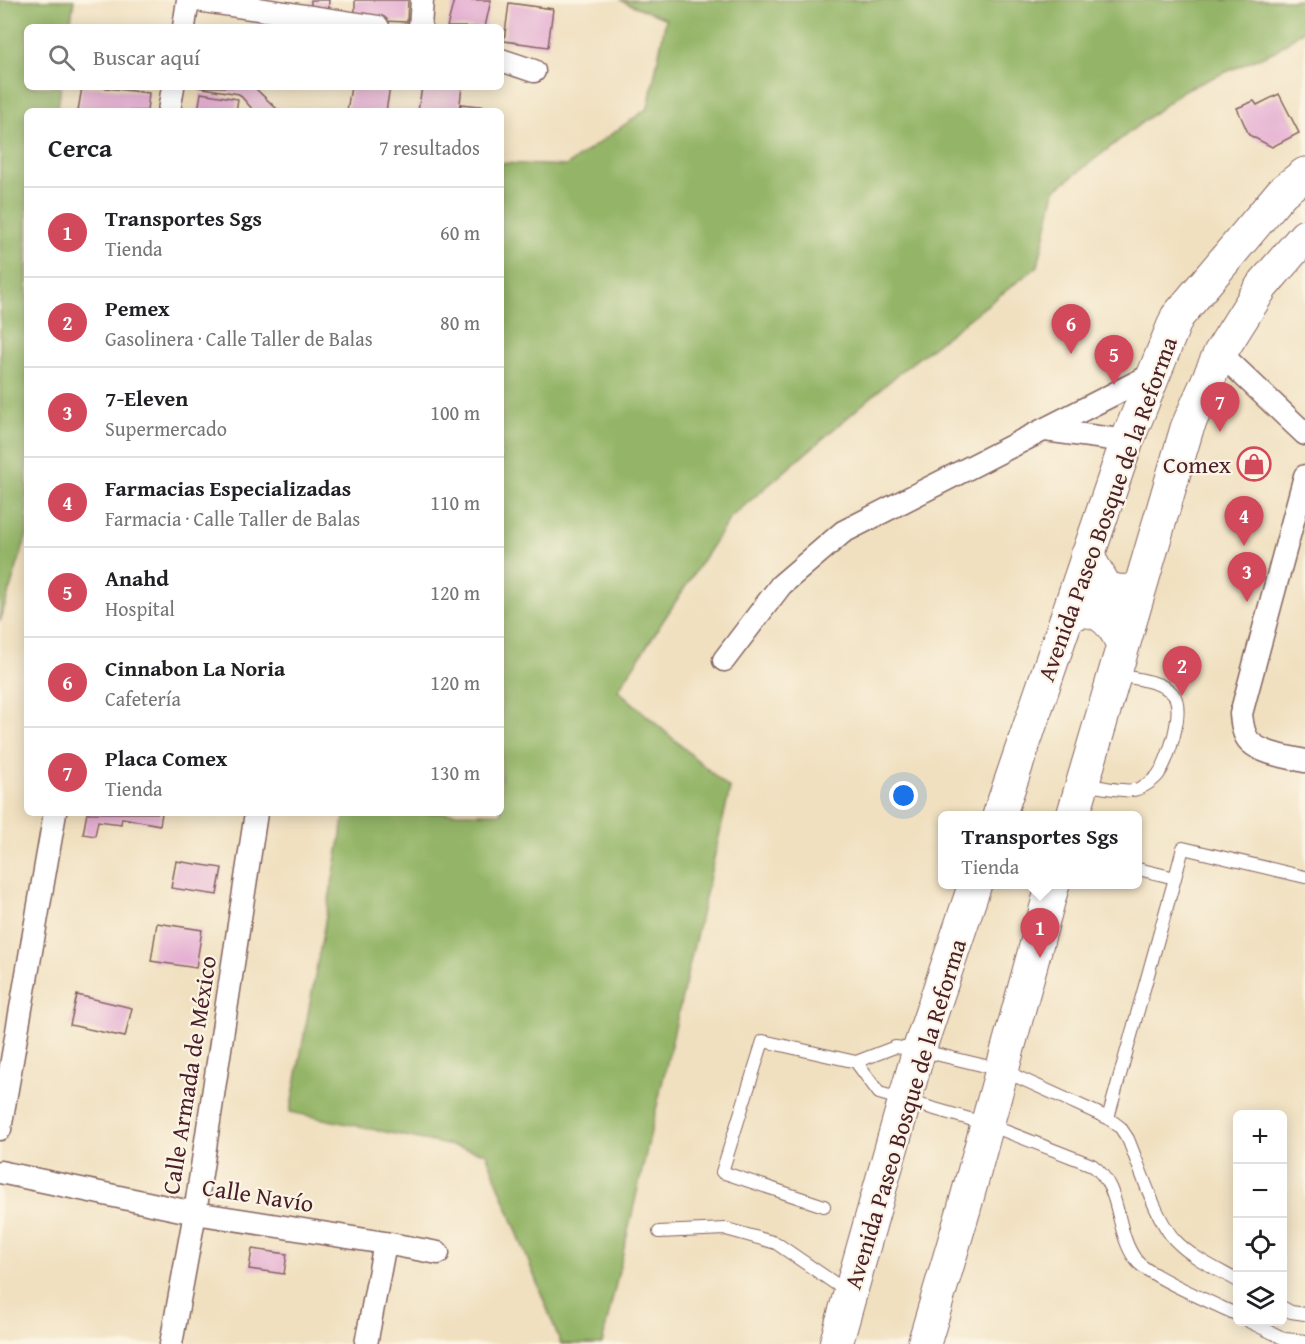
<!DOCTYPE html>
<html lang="es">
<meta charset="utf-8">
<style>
body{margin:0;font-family:"Gentium Book Plus",serif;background:#f6f6f6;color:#202124}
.controls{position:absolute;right:18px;bottom:18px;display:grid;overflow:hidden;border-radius:9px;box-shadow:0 3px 15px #0003}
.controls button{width:54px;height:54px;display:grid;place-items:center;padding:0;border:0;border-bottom:2px solid #e0e0e0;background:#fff;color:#202124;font:30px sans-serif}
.you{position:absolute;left:904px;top:796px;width:21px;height:21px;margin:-15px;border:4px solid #fff;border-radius:50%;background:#1a73e8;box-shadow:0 0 0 9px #1a73e833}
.badge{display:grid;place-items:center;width:39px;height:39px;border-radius:50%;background:#d1495b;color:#fff;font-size:20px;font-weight:700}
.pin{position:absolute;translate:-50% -50px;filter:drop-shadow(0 2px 3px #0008)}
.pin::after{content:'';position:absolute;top:32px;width:21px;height:18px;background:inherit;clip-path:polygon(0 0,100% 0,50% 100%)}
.popup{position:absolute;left:938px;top:811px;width:204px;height:78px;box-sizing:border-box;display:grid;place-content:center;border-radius:9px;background:#fff;filter:drop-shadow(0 2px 4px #0005);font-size:20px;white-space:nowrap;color:#757577}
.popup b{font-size:22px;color:#202124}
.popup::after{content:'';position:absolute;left:50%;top:100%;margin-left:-12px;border:12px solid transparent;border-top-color:#fff}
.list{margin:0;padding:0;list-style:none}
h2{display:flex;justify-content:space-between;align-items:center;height:78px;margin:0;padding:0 24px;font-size:26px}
h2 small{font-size:20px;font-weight:400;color:#757577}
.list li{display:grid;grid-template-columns:39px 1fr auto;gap:18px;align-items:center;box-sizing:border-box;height:90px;padding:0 24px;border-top:2px solid #e0e0e0}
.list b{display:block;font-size:22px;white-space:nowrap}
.list p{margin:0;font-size:20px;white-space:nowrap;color:#757577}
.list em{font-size:20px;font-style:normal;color:#757577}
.icon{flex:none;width:33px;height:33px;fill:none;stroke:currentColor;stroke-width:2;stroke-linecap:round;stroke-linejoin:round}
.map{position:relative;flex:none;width:1305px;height:1344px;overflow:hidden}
.search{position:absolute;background:#fff;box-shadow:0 3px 15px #0003;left:24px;top:24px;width:480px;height:66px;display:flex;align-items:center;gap:15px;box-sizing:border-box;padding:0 21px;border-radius:9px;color:#757577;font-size:22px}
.panel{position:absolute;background:#fff;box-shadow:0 3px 15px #0003;left:24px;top:108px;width:480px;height:708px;border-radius:9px}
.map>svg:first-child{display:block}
.forest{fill:#94b568;stroke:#6f6a4a;stroke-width:1.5}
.building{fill:#e5b0d3}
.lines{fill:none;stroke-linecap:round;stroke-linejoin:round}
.service-casing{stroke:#84635f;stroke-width:14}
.minor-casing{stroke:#84635f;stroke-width:25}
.secondary-casing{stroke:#84635f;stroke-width:35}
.service{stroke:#fff;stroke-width:12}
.minor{stroke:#fff;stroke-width:22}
.secondary{stroke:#fff;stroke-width:33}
.labels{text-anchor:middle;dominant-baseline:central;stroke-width:4.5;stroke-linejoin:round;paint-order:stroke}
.poi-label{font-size:24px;fill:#4a1f2b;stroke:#fcf5e5;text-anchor:end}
.street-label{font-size:24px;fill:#4a1f2b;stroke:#fcf5e5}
</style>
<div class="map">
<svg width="1305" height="1344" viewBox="0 0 1305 1344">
<rect width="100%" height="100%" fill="#fcf5e5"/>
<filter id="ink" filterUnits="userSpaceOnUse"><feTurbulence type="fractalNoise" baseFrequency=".0167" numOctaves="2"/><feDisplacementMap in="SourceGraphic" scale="12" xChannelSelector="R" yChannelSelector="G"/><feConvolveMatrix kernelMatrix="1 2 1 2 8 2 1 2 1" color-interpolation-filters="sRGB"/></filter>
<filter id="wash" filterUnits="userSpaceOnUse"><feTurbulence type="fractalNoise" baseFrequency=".008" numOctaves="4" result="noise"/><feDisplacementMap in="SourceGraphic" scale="24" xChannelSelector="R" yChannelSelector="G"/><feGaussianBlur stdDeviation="1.35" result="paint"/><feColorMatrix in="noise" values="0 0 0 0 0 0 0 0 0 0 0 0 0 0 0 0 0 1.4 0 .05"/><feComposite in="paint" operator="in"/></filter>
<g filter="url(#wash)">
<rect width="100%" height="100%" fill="#f0e0c0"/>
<path class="forest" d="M0,0H74L70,27H27V87H61L57,111H27V535L0,621Z
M620,0H1305V29L1275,51L1184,90L1055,190L1038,266L904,369L730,518L618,690L730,789L602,1344H561L486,1153L290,1112L345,813H501V163L566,166L648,108L666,19Z"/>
<g id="blocks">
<path class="building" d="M311,0H329L328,27H310Z
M355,0H408L407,22L355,20Z
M454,0H491L485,27H447Z
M509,3L553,9L548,47L504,41Z
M82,87H98L149,93L147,111H78Z
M197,87H260L257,90L279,111H254L239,94Z
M351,87H390L386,111H347Z
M422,87H462L459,111H418Z
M201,93L238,99L236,111H198Z
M1279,94L1299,133L1272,147L1249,135L1237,108L1254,101L1257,105Z
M461,104L498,108V111H460Z
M87,813H162L160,825L122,818L121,824L98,821L95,836L83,834Z
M176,861L222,868L217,895L171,888Z
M157,923L202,930L196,968L151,961Z
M77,995L132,1008L125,1037L70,1025Z
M252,1249L287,1254L284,1274L249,1269Z"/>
</g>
</g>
<g filter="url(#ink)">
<use href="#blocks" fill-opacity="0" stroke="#84635f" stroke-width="1.5"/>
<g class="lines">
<g class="service-casing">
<path id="service" d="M1083,784C1095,786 1123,792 1133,790C1139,790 1153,781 1157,776C1168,763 1186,708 1173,694C1162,681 1133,678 1117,675
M1175,878L1183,848L1305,877
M856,1062L879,1093L987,1124L1092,1165C1123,1187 1114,1231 1136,1260C1146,1275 1217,1305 1238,1315
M1108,1118L1175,878L1138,869
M824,1206L722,1172L763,1041L856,1062L895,1047L919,1050L1002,1070L1108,1118L1120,1127L1128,1139C1139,1165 1157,1222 1175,1240C1192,1258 1217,1269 1238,1281
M659,1232L726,1229L776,1243L849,1293
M1282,1307L1291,1312L1305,1314
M1250,1322L1285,1339L1305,1341"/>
</g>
<g class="minor-casing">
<path id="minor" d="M197,0L378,27
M184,27L188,0
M420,27L422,0
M501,60L534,71
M169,111L173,87
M1220,353L1305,434
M1045,430L1127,441
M1305,476L1241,714C1242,724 1243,735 1250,742C1262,754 1289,757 1305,761
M724,660L781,585L843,532L1155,373
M0,1129L55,813
M0,1172L195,1213L385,1243L438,1253
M171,1344L195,1213L256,813
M366,1344L385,1243"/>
</g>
<g class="secondary-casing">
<path id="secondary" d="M1087,556L1106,588L1117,591L1138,592
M1067,617C1093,601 1112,619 1122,643
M999,816L1127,441L1177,317L1282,192L1305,174
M1073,816L1187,428L1220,353L1262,286L1305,236
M836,1344L919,1050L975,884
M924,1344L964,1209L1053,884"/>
</g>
<use href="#service" class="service"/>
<use href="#minor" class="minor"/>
<use href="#secondary" class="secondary"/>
</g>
</g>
<defs>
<g id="shop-ring" transform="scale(1.725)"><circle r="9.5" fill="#fcf5e5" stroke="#d1495b" stroke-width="1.5"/><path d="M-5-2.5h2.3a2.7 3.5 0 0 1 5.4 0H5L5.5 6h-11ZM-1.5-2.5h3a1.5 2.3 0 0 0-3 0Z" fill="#d1495b"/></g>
</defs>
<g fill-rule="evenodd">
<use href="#shop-ring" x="1254" y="464"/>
</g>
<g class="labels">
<g class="poi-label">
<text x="1231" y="464">Comex</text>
</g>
<g class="street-label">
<text transform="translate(1107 509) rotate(-70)">Avenida Paseo Bosque de la Reforma</text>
<text transform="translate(189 1075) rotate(-81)">Calle Armada de México</text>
<text transform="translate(905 1114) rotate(-73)">Avenida Paseo Bosque de la Reforma</text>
<text transform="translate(258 1195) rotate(9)">Calle Navío</text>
</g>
</g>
</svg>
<div class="controls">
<button>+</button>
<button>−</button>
<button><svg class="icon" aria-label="locate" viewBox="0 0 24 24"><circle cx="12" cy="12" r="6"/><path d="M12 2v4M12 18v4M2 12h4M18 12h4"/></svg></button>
<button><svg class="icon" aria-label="layers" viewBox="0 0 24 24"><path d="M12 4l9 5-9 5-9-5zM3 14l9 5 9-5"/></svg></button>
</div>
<div class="you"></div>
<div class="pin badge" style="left:1040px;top:958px">1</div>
<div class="popup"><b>Transportes Sgs</b>Tienda</div>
<div class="pin badge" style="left:1182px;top:696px">2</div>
<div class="pin badge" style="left:1247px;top:602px">3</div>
<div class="pin badge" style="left:1244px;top:546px">4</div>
<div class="pin badge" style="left:1114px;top:385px">5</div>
<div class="pin badge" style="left:1071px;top:354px">6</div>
<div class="pin badge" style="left:1220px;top:432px">7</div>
<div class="search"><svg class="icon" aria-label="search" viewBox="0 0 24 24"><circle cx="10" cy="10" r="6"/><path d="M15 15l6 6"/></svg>Buscar aquí</div>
<section class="panel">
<h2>Cerca<small>7 resultados</small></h2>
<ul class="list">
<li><span class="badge">1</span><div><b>Transportes Sgs</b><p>Tienda</p></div><em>60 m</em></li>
<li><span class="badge">2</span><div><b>Pemex</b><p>Gasolinera · Calle Taller de Balas</p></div><em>80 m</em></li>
<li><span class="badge">3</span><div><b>7-Eleven</b><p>Supermercado</p></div><em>100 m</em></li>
<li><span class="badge">4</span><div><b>Farmacias Especializadas</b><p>Farmacia · Calle Taller de Balas</p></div><em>110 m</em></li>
<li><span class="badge">5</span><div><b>Anahd</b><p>Hospital</p></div><em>120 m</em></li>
<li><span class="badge">6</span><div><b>Cinnabon La Noria</b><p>Cafetería</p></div><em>120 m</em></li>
<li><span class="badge">7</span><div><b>Placa Comex</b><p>Tienda</p></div><em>130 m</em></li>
</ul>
</section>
</div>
